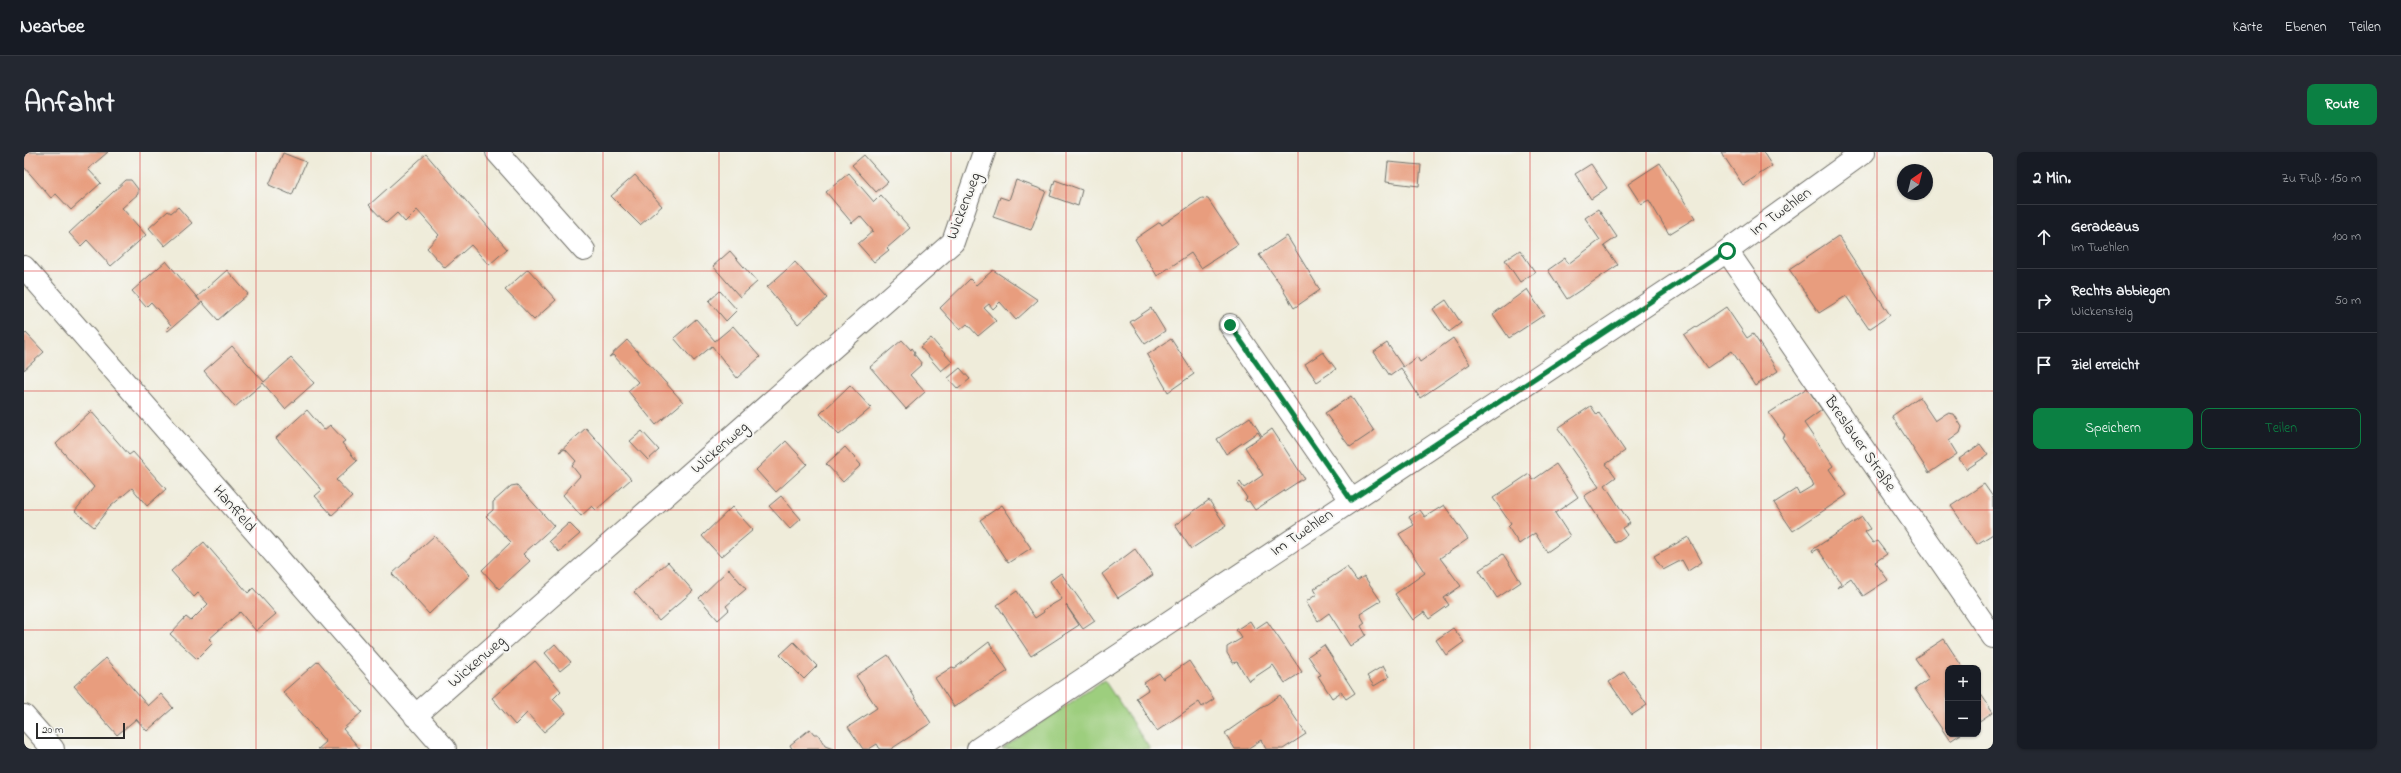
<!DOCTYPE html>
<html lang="de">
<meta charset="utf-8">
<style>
body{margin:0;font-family:"Indie Flower",sans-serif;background:#242831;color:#f1f3f6}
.controls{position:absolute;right:12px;bottom:12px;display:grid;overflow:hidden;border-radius:8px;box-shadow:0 1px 3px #0004}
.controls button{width:36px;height:36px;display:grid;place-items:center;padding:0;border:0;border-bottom:1px solid #363941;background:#171b24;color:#f1f3f6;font:20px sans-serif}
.compass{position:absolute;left:1873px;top:12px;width:36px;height:36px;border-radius:50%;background:#171b24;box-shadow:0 1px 3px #0004;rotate:35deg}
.scale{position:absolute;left:12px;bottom:10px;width:89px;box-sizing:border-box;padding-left:4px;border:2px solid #2b2b2b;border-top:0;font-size:11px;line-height:14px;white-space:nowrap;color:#2b2b2b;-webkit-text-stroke:3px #f6f6f2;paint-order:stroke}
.stop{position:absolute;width:12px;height:12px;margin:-9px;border:3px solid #0b8043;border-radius:50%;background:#fff}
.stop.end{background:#0b8043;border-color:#fff;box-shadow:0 1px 4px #0008}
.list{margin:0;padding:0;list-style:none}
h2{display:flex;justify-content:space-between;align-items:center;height:52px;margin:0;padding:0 16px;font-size:17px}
h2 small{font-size:13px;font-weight:400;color:#9ea1a6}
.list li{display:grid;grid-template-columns:26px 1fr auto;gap:12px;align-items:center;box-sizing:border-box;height:64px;padding:0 16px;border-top:1px solid #363941}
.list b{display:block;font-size:15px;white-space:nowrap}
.list p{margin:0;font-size:13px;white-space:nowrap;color:#9ea1a6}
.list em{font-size:13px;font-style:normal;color:#9ea1a6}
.actions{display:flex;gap:8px;padding:12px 16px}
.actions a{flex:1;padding:9px 0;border:1px solid #0b8043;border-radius:8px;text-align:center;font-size:14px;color:#0b8043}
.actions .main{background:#0b8043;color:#fff}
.icon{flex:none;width:22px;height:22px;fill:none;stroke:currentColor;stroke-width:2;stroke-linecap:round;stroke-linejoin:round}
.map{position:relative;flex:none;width:1969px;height:597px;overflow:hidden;border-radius:8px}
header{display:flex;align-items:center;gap:24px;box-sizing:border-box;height:56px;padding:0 20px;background:#171b24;border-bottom:1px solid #363941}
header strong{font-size:19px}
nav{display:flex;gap:22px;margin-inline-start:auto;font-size:14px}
.intro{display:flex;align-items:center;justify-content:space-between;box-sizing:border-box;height:96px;padding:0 24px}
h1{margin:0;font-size:28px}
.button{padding:10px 18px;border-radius:8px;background:#0b8043;color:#fff;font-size:14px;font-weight:700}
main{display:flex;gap:24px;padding:0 24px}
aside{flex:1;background:#171b24;border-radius:8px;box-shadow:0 1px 3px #0004}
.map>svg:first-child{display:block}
.grass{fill:#9dce7e;stroke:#647c54}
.building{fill:#e89d7e}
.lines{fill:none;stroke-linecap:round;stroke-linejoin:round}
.street-casing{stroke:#706f68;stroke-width:24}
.street{stroke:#fff;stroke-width:22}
.route{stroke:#0b8043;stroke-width:5}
.grid{fill:none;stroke:#d62828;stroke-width:1;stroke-opacity:0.55}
.labels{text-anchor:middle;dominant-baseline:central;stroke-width:4;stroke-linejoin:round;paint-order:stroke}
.street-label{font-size:16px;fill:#2b2b2b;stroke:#f6f6f2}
</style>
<header>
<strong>Nearbee</strong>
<nav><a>Karte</a><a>Ebenen</a><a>Teilen</a></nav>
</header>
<div class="intro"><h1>Anfahrt</h1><a class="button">Route</a></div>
<main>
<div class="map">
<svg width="1969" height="597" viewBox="0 0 1969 597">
<rect width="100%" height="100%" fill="#f6f6f2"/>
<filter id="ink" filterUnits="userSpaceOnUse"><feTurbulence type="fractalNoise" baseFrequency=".025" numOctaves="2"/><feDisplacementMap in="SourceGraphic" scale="8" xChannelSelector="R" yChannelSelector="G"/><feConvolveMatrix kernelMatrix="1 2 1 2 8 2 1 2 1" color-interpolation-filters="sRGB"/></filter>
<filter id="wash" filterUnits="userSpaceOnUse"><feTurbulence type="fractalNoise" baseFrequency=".012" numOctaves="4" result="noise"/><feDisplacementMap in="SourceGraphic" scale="16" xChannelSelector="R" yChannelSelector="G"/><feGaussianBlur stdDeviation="0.9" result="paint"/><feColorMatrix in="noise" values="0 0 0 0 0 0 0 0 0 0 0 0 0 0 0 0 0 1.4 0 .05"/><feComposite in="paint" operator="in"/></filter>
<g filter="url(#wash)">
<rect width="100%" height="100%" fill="#efecda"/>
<path class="grass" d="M1080,528L1126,597H978Z"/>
<g id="blocks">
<path class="building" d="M0,0H84L64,17L77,31L47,58L32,42L27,46L0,15Z
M1697,0H1739L1748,14L1719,33Z
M259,1L282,10L268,43L245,33Z
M402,2L483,97L465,113L447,93L421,116L403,96L415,83L393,58L381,70L373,61L362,71L345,53Z
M840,3L864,30L852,40L828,13Z
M1364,10L1397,13L1395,34L1362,30Z
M1636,11L1671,66L1645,82L1625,48L1617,52L1604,32Z
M1567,12L1583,36L1567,47L1551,22Z
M825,21L850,50L857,43L886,76L863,96L865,98L850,110L834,92L849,79L836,64L828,71L802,40Z
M611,23L638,54L616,73L587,44Z
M102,28H107L114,37V42L98,56L122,83L87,114L63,88L57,94L45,81Z
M992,28L1022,39L1007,78L969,65L976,45L985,48Z
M1031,28L1058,38L1054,54L1026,44Z
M1178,46L1184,47L1214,92L1177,116L1167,101L1133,124L1111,87L1136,70L1138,73Z
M154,55L168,71L141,94L125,76L144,59L147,61Z
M1574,57L1593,85L1580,94L1594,113L1543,147L1524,118L1541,106L1544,112L1576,88L1561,66Z
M1263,84L1296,138L1270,156L1259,138L1260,137L1235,103Z
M1814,84L1866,163L1845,177L1822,144L1795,161L1765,117Z
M1496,98L1511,120L1496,130L1481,108Z
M706,99L733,130L716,145L689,114Z
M142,109L176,149L173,145L203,118L224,142L194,168L178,150L144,179L142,178L147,173L127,150L122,155L108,139Z
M771,110L803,146L774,172L743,135Z
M504,117L532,148L510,168L481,138Z
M969,118L1014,148L992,168L976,150L969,157L965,152L960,156L972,169L954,184L943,172L936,178L916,156L946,127L952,133Z
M1503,137L1520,163L1485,186L1469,162Z
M696,139L713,158L702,169L685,149Z
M1422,148L1437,171L1425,180L1409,157Z
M1702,155L1723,186L1729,182L1754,219L1731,234L1708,199L1683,216L1660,183Z
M1127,156L1141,179L1121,192L1106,170Z
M672,167L691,189L709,174L736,205L713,226L688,194L670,209L650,186Z
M2,181L20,200L0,218V183Z
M907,186L928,210L917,219L896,195Z
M1429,186L1446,212L1396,246L1377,216L1366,224L1350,200L1363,191L1379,215L1393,205L1396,210Z
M1147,187L1170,222L1144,240L1123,203Z
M603,188L659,250L632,273L604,239L614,230L589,203L585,205Z
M878,188L887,198L888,196L891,200L890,202L898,212L886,223L901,240L882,257L846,215Z
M208,194L240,230L267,206L290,231L261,257L239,231L211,255L180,219Z
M1299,200L1312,217L1293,230L1281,212Z
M936,216L946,227L934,237L924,226Z
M826,233L847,256L815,283L796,262Z
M1783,236L1798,258L1780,271L1809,314L1805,317L1823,343L1769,379L1750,351L1772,337L1775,342L1790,333L1758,285L1761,283L1745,261Z
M1327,244L1350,279L1326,295L1301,261Z
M1895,245L1911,269L1923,261L1930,262L1938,275L1936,281L1925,289L1933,302L1905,321L1868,264Z
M1567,254L1573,263L1575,261L1601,299L1582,312L1592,325L1581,333L1606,371L1598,376L1603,383L1591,391L1560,344L1575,335L1534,276Z
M283,258L300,278L306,273L321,289L318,291L333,309L312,328L328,345L308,363L291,344L298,338L252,286Z
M67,259L105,303L109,300L142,337L123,354L108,336L86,355L70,375L51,359L70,335L32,292Z
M1226,265L1238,284L1248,277L1280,326L1231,358L1225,349L1223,350L1221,348L1223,346L1214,332L1216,330L1220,336L1239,323L1221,295L1237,285L1234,280L1202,302L1193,287Z
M562,276L607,327L572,358L568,354L557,364L539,343L556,324L548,314L552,309L541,297L535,300Z
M618,279L635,298L624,308L606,289Z
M762,289L783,312L752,340L732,318Z
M1956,292L1964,303L1943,317L1935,307Z
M821,295L837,313L819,330L802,312Z
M1532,312L1554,345L1531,361L1546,384L1523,400L1511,381L1495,392L1484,375L1487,372L1469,346L1505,322L1509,328Z
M1960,332L1969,345V382L1953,392L1927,354Z
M493,333L530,374L499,402L506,409L475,437L458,418L487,390L462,364L469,358V350L487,334Z
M757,344L777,367L766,377L745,354Z
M1185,348L1202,374L1167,397L1151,373Z
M978,353L1007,396L984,411L956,368Z
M1420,353L1444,387L1416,406L1437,434L1420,446L1425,453L1405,467L1400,460L1389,468L1371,442L1401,421L1375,382L1390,373L1385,365L1396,358L1401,365Z
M708,355L729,378L697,405L678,384Z
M1838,365L1846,377L1841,380L1849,391L1853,389L1863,402L1851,410L1864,428L1839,444L1827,426L1813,436L1817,431L1794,397L1789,400L1788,398Z
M545,371L556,382L535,400L525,389Z
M410,384L446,423L405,462L368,422Z
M1664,385L1678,410L1664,419L1658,408L1639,418L1630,404Z
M180,390L224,441L229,436L252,462L232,479L216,460L185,487L189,491L173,507L146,482L162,465L167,469L184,452L174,441L170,445L147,419Z
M1111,397L1129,423L1094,446L1078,422Z
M1479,402L1497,430L1473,446L1455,418Z
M644,410L669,439L635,469L610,440Z
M1323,415L1333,429L1340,424L1357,449L1336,462L1341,471L1337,474L1342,483L1326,494L1305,461L1294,469L1282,450L1293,442L1290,437Z
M705,417L722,437L702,454L705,458L694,468L675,446Z
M1037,421L1071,469L1059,477L1042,453L1055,473L1007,504L973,453L993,439L1011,466L1020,460L1019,458L1038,447L1026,429Z
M1226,469L1231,477L1243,469L1278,520L1261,531L1249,513L1225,529L1213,510L1209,511L1203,501V495L1218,486L1212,478Z
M1429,476L1440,490L1422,503L1412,488Z
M1920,487L1939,516H1924V582H1937L1926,589L1891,537L1905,527L1891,506Z
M770,490L793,514L780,527L756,503Z
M965,490L984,519L930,555L911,526L928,515L931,516Z
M531,492L547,510L536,519L521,501Z
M1300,493L1331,541L1322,547L1317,540L1308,546L1294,524L1297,523L1284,504Z
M864,503L907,571L867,597H856L853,592L845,597H839L824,575L853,556L832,524Z
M82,506L124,554L137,542L149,556L123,579L112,567L93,583L50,534Z
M294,509L338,560L319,577L336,597H294L302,590L259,540Z
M511,509L537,539L529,547L542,561L520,580L503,561L491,573L468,546Z
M1165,509L1190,547L1178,555L1175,550L1133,579L1112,546L1124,538L1120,531L1135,521L1139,527Z
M1359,514L1365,525L1350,534L1343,524Z
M1600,520L1623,553L1608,563L1585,530Z
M1954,538L1969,560L1954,570Z
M1256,543L1282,582L1259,597H1242L1237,588L1223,597H1211L1201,581Z
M786,577L790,582H794L801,594L809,597H768L766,593Z"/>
</g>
</g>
<g filter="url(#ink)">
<use href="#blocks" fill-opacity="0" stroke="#706f68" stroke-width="1"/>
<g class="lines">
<g class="street-casing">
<path id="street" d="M473,0L560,98
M1703,99L1969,485
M0,115L421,597
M1206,173L1327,348
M0,564L29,597
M391,564L929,90L960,0
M954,597L1703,99L1840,0"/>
</g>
<use href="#street" class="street"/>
</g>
</g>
<g class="lines" filter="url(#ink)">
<path class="route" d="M1206,173L1327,348L1703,99"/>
</g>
<path class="grid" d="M116,0V597M232,0V597M347,0V597M463,0V597M579,0V597M695,0V597M811,0V597M927,0V597M1042,0V597M1158,0V597M1274,0V597M1390,0V597M1506,0V597M1622,0V597M1737,0V597M1853,0V597M0,119H1969M0,239H1969M0,358H1969M0,478H1969"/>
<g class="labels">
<g class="street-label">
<text transform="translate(940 54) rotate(-69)">Wickenweg</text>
<text transform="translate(1757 60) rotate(-36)">Im Twehlen</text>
<text transform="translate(1836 292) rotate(55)">Breslauer Straße</text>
<text transform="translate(696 296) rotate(-41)">Wickenweg</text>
<text transform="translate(210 357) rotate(49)">Hanffeld</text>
<text transform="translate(1278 381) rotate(-34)">Im Twehlen</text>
<text transform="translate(453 510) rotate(-41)">Wickenweg</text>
</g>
</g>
</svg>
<div class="controls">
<button>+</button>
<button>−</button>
</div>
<svg class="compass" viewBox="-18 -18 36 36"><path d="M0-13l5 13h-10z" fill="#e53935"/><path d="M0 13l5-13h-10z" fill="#9ea1a6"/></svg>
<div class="scale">20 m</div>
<div class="stop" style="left:1703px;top:99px"></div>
<div class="stop end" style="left:1206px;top:173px"></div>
</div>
<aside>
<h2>2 Min.<small>Zu Fuß · 150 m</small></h2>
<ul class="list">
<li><svg class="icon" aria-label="ahead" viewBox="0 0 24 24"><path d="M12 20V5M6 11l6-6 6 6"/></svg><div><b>Geradeaus</b><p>Im Twehlen</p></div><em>100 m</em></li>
<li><svg class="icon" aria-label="right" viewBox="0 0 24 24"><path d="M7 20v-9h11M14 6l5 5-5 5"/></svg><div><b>Rechts abbiegen</b><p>Wickensteig</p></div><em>50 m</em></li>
<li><svg class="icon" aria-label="arrive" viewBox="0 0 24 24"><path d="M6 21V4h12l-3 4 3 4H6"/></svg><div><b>Ziel erreicht</b></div></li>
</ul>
<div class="actions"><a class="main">Speichern</a><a>Teilen</a></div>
</aside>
</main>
